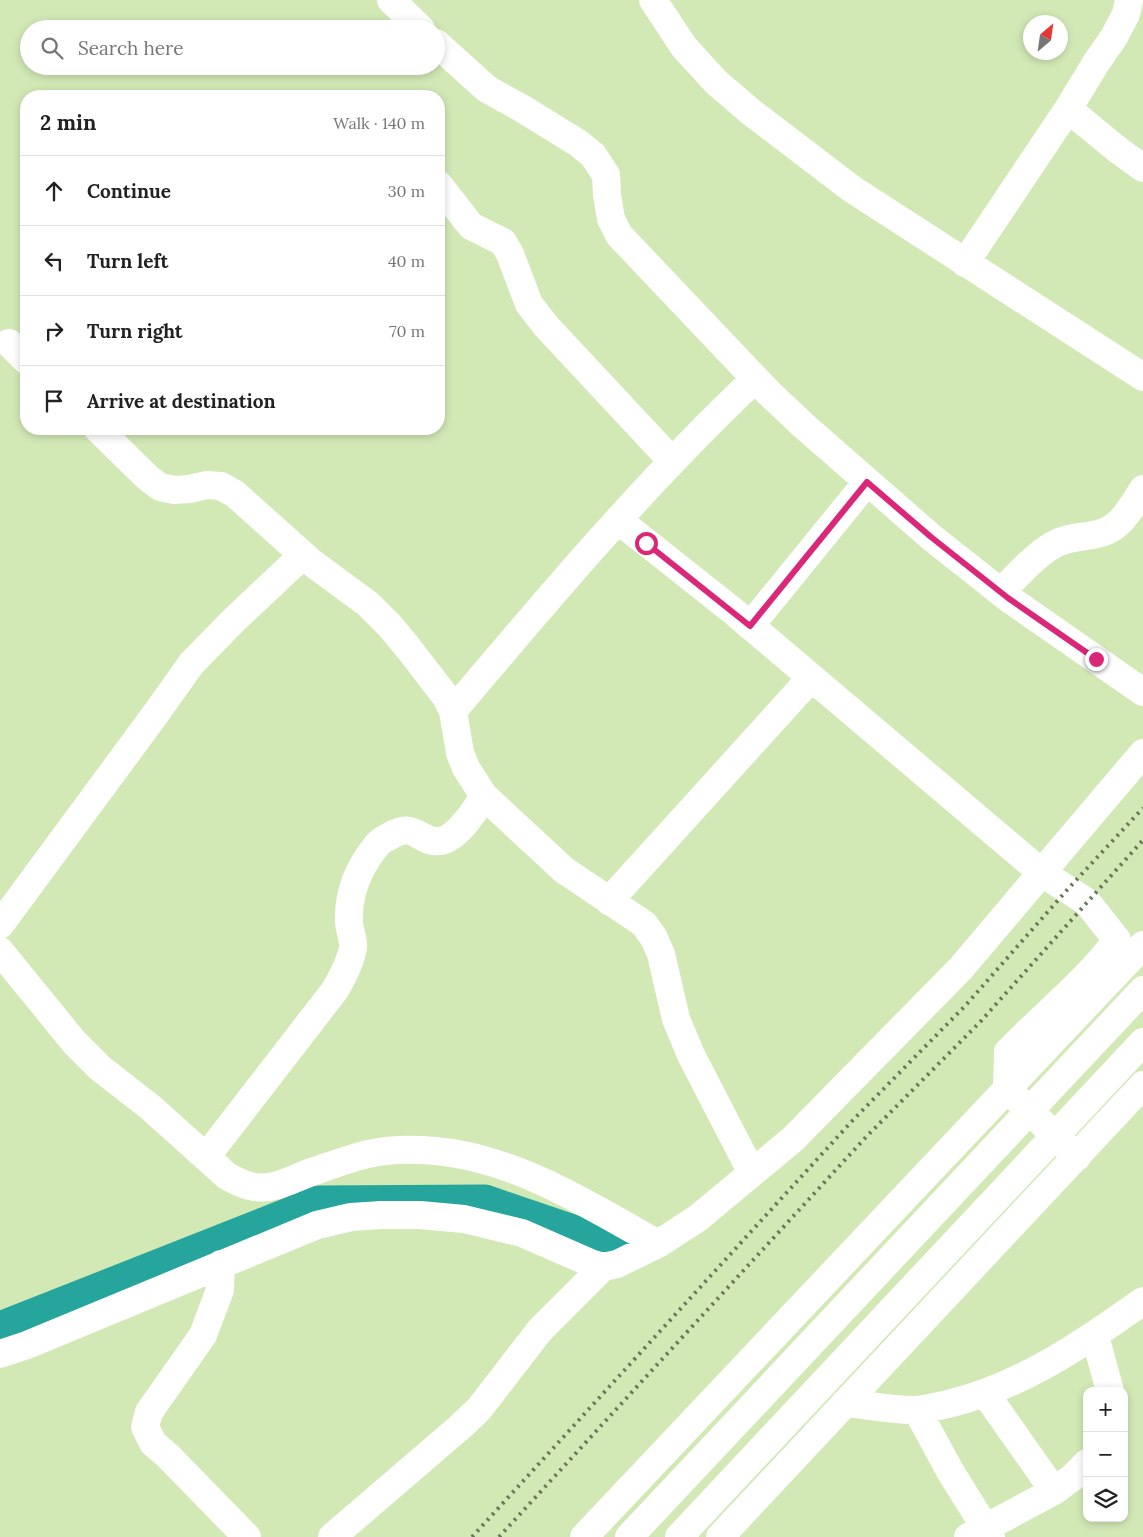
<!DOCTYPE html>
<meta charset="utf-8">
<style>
body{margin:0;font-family:Lora,serif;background:#f2f2f2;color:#222}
.controls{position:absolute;right:15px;bottom:15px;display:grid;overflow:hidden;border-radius:10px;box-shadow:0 2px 8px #0003}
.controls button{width:45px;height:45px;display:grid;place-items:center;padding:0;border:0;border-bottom:1px solid #e0e0e0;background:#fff;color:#222;font:25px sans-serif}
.compass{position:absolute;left:1023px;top:15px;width:45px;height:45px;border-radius:50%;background:#fff;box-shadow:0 2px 8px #0003;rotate:29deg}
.stop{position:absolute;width:15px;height:15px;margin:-11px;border:4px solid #db2777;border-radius:50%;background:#fff}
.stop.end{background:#db2777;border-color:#fff;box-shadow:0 1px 5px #0008}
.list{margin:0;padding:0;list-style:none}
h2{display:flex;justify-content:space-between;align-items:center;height:65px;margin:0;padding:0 20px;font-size:21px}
h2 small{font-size:16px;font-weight:400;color:#767676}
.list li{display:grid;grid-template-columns:32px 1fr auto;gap:15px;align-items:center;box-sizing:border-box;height:70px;padding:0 20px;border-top:1px solid #e0e0e0}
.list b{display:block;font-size:19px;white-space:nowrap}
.list em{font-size:16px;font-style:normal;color:#767676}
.icon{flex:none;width:28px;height:28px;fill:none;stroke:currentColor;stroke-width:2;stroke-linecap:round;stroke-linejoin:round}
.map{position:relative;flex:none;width:1143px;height:1537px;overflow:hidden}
.search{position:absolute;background:#fff;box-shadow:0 2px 8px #0003;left:20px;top:20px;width:425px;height:55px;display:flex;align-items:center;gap:12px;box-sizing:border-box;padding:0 18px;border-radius:28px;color:#767676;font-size:19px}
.panel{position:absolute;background:#fff;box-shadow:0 2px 8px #0003;left:20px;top:90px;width:425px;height:345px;border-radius:20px}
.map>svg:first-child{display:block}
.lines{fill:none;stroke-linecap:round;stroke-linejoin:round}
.canal{stroke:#26a59c;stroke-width:31}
.minor{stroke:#fff;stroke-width:28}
.highway{stroke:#fff;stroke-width:28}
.rail{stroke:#6a7859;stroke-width:4;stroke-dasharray:2.5 5;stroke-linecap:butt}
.route{stroke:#db2777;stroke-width:6}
</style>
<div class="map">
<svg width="1143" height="1537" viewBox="0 0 1143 1537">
<rect width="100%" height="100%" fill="#d2e9b6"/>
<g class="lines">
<path class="canal" d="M0,1327L319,1201L485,1200L614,1244"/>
<path class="minor" d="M391,0L421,29
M653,0L684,47L716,82L751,112L852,189L1143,377
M436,43L487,89L523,109L578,143L593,155L606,175L607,195L611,219L619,235L769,393L804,426L931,537L1008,598L1143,692
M1068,109L1118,150L1143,168
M439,185L471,226L503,242L510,254L529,304L546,326L672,461
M965,263L1068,109L1096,63L1114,37L1126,14L1129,0
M9,343L26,360
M98,429L147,477L160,487L174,490L189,489L207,485L221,486L235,494L311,562L368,604L390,626L409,649L446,697L453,711L460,753L466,768L484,796L564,870L644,924L654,938L661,954L676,1019L691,1055L752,1173
M618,520L733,611L1042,873L1087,902L1117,940C1086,982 1044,1014 1008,1052L1007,1089L1077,1157
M1001,592C1017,576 1033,557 1053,545C1068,536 1085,538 1101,533C1122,527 1132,506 1143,489
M750,626L867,482
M453,711C549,597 646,482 755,379
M609,901L811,678
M0,925L157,712L191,664L233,621L303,555
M0,951L74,1042L100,1068L150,1107L227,1176C236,1181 245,1186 255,1187C272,1190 291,1180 306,1174C327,1167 347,1159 368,1154C389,1149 414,1149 436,1151C515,1158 591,1206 658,1244
M206,1157L335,990C343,976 350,963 353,948C354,939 349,930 349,921C348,892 359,867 377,845C380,841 386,838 390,836C416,820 419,844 440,841C457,839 476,809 484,796
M221,1264L220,1290L203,1335L149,1412L145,1427L153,1443L168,1456L247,1537
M1095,1336L1110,1391
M0,1354L27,1345L317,1225L351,1217L381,1215H420L464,1219L522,1233L593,1264L603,1267L617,1264L658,1244L698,1218L793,1139L961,968L1143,753
M985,1393L1054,1491
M845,1403C869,1405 894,1411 918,1410C928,1409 938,1406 948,1404C1020,1387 1083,1344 1143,1301
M917,1410L950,1471L991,1537
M332,1537L460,1427L479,1409L540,1330L603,1267
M584,1537L1143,945
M720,1537L1143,1085
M968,1537L1054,1491L1073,1477L1087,1463"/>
<path class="highway" d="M629,1537L1143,990
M679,1537L1143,1042"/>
<path class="rail" d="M472,1537L853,1120L965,1006L1067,890L1143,808
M499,1537L866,1137L981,1021L1143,840"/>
</g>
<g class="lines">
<path class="route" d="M646,543L750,626L867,482L931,537L1008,598L1096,659"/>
</g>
</svg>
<div class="controls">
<button>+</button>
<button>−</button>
<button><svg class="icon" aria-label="layers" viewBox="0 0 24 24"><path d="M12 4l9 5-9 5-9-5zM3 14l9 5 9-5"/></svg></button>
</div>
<svg class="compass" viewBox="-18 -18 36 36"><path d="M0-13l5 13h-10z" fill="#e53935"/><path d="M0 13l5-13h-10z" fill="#767676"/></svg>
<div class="stop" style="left:646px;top:543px"></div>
<div class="stop end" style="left:1096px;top:659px"></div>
<div class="search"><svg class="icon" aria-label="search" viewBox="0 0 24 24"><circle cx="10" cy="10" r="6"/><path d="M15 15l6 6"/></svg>Search here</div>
<section class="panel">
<h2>2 min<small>Walk · 140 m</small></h2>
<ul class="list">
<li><svg class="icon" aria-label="ahead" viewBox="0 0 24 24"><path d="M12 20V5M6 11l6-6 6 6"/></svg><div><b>Continue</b></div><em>30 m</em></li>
<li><svg class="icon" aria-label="left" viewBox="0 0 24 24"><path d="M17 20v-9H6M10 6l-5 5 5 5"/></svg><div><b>Turn left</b></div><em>40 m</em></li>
<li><svg class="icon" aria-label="right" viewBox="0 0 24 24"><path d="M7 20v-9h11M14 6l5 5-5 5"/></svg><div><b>Turn right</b></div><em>70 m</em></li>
<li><svg class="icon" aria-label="arrive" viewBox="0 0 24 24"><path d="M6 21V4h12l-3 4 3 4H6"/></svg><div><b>Arrive at destination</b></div></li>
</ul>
</section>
</div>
